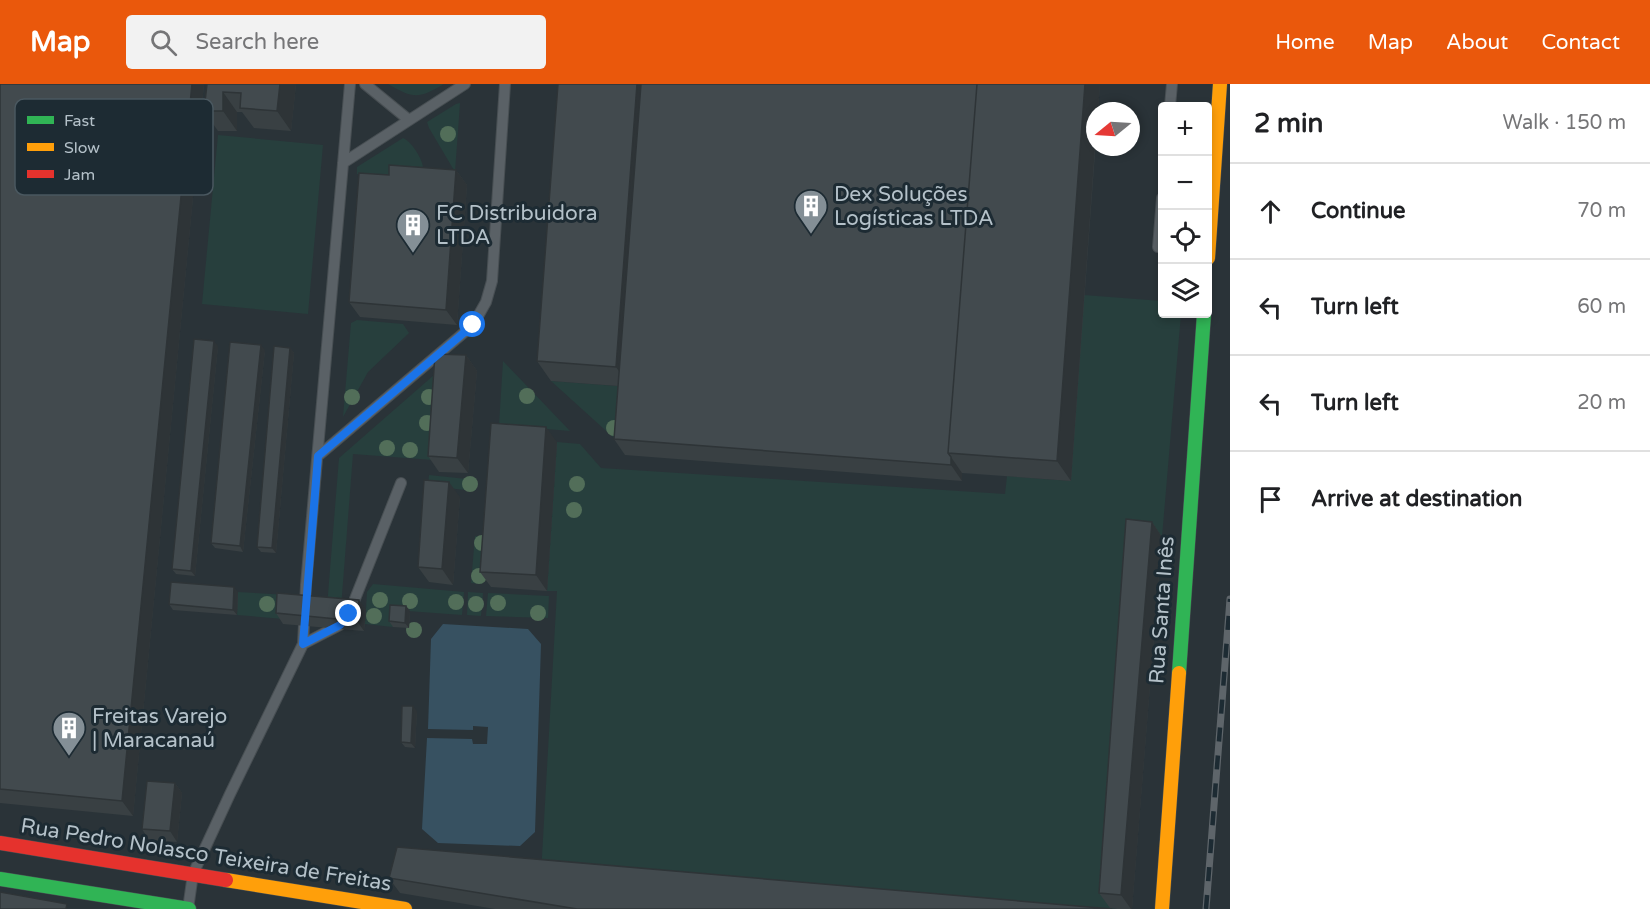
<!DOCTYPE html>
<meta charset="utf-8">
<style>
body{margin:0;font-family:"Varela Round",sans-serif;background:#f2f2f2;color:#202124}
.controls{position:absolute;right:18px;top:18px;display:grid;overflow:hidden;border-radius:6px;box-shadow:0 3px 9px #0003}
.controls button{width:54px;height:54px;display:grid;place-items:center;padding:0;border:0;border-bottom:2px solid #e0e0e0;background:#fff;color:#202124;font:30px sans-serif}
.compass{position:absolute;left:1086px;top:18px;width:54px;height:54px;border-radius:50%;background:#fff;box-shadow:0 3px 9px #0003;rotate:252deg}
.stop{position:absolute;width:18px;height:18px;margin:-14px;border:4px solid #1a73e8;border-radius:50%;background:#fff}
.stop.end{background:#1a73e8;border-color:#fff;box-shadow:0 2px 6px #0008}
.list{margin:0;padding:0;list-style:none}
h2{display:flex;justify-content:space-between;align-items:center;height:78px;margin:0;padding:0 24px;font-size:26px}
h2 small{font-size:20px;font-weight:400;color:#757577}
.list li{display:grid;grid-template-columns:39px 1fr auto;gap:18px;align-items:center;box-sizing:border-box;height:96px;padding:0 24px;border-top:2px solid #e0e0e0}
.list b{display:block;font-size:22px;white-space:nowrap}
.list em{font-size:20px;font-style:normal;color:#757577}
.icon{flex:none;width:33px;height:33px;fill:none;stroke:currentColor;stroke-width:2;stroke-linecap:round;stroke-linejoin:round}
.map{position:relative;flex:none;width:1230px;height:825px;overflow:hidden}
header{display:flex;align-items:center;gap:36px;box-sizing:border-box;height:84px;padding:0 30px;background:#ea580c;color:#fff}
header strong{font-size:28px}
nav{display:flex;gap:33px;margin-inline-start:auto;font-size:21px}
.search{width:420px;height:54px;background:#f2f2f2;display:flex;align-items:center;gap:15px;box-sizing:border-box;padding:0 21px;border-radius:6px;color:#757577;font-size:22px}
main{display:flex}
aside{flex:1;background:#fff}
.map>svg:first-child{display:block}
.green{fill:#273f3d}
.water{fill:#375161}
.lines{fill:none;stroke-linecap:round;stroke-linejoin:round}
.lane-casing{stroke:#484f53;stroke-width:12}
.fast-casing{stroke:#484f53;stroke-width:15}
.slow-casing{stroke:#484f53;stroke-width:15}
.jam-casing{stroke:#484f53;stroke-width:15}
.lane{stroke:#5a6166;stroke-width:10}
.fast{stroke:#30b455;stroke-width:14}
.slow{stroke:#ff9f0a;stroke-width:14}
.jam{stroke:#e5322d;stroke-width:14}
.rail-casing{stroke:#5e656a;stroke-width:7}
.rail{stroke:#1d2b33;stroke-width:4.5;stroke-dasharray:14;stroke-linecap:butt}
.tree{fill:#526e59}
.wall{fill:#394043}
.shaded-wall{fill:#2e3437}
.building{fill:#424a4e;stroke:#2e3437;stroke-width:1.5}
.route{stroke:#1a73e8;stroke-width:8}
.labels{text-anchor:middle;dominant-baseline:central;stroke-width:6;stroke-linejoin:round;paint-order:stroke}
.poi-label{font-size:21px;fill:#b4c1c9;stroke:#1d2b33;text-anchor:start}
.street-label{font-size:21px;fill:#b4c1c9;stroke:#1d2b33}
.key{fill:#1d2b33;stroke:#4a5860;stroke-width:1.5}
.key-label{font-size:16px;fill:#b4c1c9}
</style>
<header>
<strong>Map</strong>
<div class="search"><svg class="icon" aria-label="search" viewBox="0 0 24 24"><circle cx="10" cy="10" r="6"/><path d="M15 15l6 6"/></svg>Search here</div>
<nav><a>Home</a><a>Map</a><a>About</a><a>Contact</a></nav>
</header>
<main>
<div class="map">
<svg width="1230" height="825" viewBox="0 0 1230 825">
<rect width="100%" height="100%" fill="#2a3338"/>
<path class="green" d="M388,0H444C418,15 414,15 388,0Z
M460,19L455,88L429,44L427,38L456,20Z
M218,51L323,61L308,230L202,220Z
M403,54C411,57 422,74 423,83C424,85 423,90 422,93L357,90V83Z
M1084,211L1162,217V230H1181L1162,453L1137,451L1110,824L1117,825H947L541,790L557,507H547L557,358L580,360L601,384L1005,410L1007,392L1070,397Z
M357,236L403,240L409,249L368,288L343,333L351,239Z
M503,277L570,347L499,341Z
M442,284L433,376L353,370L341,524L327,523L339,374Z
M551,297L630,303L625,364Z
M429,391L476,396L475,407L428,402Z
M475,452L487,453L482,500L471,499Z
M373,500L464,508L462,531L394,526L393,543L365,540L367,508Z
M238,508L289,511L284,535L237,531Z
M468,508L483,509L481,532L467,531Z
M488,509L549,512L548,534L486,532Z"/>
<path class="water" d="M443,540L528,545L541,560L535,748L520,762L438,759L422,745L427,654L472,655L473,660H487L488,643L473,642V646L428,645L431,555Z"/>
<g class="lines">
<g class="lane-casing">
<path id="lane" d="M365,0L409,36
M1170,22L1172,0
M343,79L465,0
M1158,163L1162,114
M318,372L473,241L486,218L492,197L505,0
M303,560L340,541L349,530L401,399
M188,825L193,790L230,710L303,560L306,501L350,0"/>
</g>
<g class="fast-casing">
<path id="fast" d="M1179,589L1204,230
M0,795L189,825"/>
</g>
<g class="slow-casing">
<path id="slow" d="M1208,174L1220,0
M226,796L405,825
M1162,825L1179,589"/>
</g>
<g class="jam-casing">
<path id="jam" d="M0,759L226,796"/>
</g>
<use href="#lane" class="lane"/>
<use href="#fast" class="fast"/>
<use href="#slow" class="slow"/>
<use href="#jam" class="jam"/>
<g class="rail-casing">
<path id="rail" d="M1206,825L1230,515"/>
</g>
<use href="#rail" class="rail"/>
</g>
<g class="tree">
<circle cx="448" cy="50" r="8"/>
<circle cx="527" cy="312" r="8"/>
<circle cx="352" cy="313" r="8"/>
<circle cx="429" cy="313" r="8"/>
<circle cx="427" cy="339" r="8"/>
<circle cx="614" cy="344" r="8"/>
<circle cx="387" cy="364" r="8"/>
<circle cx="410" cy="366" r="8"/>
<circle cx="470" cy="400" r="8"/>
<circle cx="577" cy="400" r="8"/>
<circle cx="574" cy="426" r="8"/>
<circle cx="482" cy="459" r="8"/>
<circle cx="479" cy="492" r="8"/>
<circle cx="380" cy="516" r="8"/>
<circle cx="410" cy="517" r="8"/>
<circle cx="456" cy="518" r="8"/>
<circle cx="498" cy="519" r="8"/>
<circle cx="267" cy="520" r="8"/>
<circle cx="476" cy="520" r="8"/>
<circle cx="538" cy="529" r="8"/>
<circle cx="374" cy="532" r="8"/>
<circle cx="414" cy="546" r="8"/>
</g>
<path class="wall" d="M0,0H204L133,732L0,719Z
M207,0H296L291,47L254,44L242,28H237V47H218L204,27Z
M558,0H1100L1071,397L962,389V397L625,371L614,355L618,302L551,297L537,277Z
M456,86L467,101L457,241L360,233L349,218L389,91Z
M218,262L195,492L176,490L172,485Z
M290,264L294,269L276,469L261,468L257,463Z
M265,266L243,468L215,464L211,459Z
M466,271L477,287L468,389L439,388L428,372Z
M557,358L547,507L491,503L480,488Z
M460,413L453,501L429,498L418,483Z
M1152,438L1162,453L1132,825H1117L1110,824L1099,809Z
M238,508L237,531L173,526L169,520Z
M406,522L410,527L409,544L393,543L389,537Z
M366,526L364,547L283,540L276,529Z
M417,627L415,664L405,663L401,658Z
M175,699L182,709L177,758L149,756L142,745Z
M389,794L1112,825H495L400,809Z"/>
<path class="shaded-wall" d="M192,0H204L133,732L122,717Z
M280,0H296L291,47L277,27Z
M637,0H653L630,303L616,283Z
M1085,0H1100L1098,27H1095V63L1071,397L1057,377Z
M223,8L237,28V47L223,27Z
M456,86L467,101L457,241L446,226Z
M214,257L218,262L195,492L191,487Z
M261,261L265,266L243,468L240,462Z
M290,264L294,269L276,469L272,464Z
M466,271L477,287L468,389L457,374Z
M546,343L557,358L547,507L536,491Z
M951,373L962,389V397L951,381Z
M449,398L460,413L453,501L442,485Z
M1152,438L1162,453L1132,825H1131L1121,811Z
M234,503L238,508L237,531L233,526Z
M359,516L366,526L364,547L357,537Z
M406,522L410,527L409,544L405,539Z
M413,622L417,627L415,664L411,659Z
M175,699L182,709L177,758L170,747Z"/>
<path class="building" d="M0,0H192L122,717L0,705Z
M207,0H280L277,27L240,24L241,9L223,8V27H204Z
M558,0H637L616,283L537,277Z
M641,0H977L948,369L951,373V381L614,355Z
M977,0H1085L1057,377L948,369Z
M389,81L456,86L446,226L349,218L359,89L389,91Z
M194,255L214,257L191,487L172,485Z
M230,258L261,261L240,462L211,459Z
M274,262L290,264L272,464L257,463Z
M435,270L466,271L457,374L428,372Z
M491,339L546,343L536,491L480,488Z
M424,396L449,398L442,485L418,483Z
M1126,435L1152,438L1121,811L1099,809Z
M171,498L234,503L233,526L169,520Z
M277,509L359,516L357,537L276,529Z
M390,521L406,522L405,539L389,537Z
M402,622H413L411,659L401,658Z
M147,697L175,699L170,747L142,745Z
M397,763L1112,825H577L389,794Z
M0,808L67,820L66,825H0Z"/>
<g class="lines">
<path class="route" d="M349,530L340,541L303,560L318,372L473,241"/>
</g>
<defs>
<g id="building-pin" transform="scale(1.725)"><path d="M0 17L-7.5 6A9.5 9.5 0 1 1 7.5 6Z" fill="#848f96" stroke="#1d2b33"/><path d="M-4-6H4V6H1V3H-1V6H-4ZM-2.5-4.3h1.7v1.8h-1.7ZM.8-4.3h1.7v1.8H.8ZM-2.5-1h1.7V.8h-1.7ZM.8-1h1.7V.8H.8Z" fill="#fff"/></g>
</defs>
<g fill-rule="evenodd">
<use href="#building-pin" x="811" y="122"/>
<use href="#building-pin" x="413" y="141"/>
<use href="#building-pin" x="69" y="644"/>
</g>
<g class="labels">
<g class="poi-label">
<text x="834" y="110">Dex Soluções<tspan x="834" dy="24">Logísticas LTDA</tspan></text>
<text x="436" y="129">FC Distribuidora<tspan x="436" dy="24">LTDA</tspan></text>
<text x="92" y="632">Freitas Varejo<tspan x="92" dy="24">| Maracanaú</tspan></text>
</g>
<g class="street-label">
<text transform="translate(1162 526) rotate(-86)">Rua Santa Inês</text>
<text transform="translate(206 771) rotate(9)">Rua Pedro Nolasco Teixeira de Freitas</text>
</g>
</g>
<rect x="15" y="15" width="198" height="96" rx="9" class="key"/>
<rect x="27" y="32" width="27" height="8" fill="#30b455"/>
<rect x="27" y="59" width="27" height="8" fill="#ff9f0a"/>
<rect x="27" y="86" width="27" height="8" fill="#e5322d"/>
<g class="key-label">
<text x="64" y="42">Fast</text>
<text x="64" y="69">Slow</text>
<text x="64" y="96">Jam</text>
</g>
</svg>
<div class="controls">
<button>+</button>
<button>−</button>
<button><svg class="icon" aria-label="locate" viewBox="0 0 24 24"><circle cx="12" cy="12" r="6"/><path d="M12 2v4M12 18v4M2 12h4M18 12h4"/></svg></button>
<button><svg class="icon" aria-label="layers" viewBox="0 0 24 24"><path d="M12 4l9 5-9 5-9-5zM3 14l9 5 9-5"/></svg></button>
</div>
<svg class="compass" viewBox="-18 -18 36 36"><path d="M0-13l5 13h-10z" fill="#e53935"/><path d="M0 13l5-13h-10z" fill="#757577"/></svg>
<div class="stop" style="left:473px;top:241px"></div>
<div class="stop end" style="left:349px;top:530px"></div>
</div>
<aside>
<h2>2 min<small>Walk · 150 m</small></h2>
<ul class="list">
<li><svg class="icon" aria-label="ahead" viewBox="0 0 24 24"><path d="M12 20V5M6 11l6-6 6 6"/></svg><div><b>Continue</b></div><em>70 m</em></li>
<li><svg class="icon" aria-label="left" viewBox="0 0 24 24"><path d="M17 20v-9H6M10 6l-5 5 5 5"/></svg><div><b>Turn left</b></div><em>60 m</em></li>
<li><svg class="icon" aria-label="left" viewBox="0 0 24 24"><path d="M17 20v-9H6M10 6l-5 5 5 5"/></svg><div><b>Turn left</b></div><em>20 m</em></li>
<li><svg class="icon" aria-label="arrive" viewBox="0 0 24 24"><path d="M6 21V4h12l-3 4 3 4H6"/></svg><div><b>Arrive at destination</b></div></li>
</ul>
</aside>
</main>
